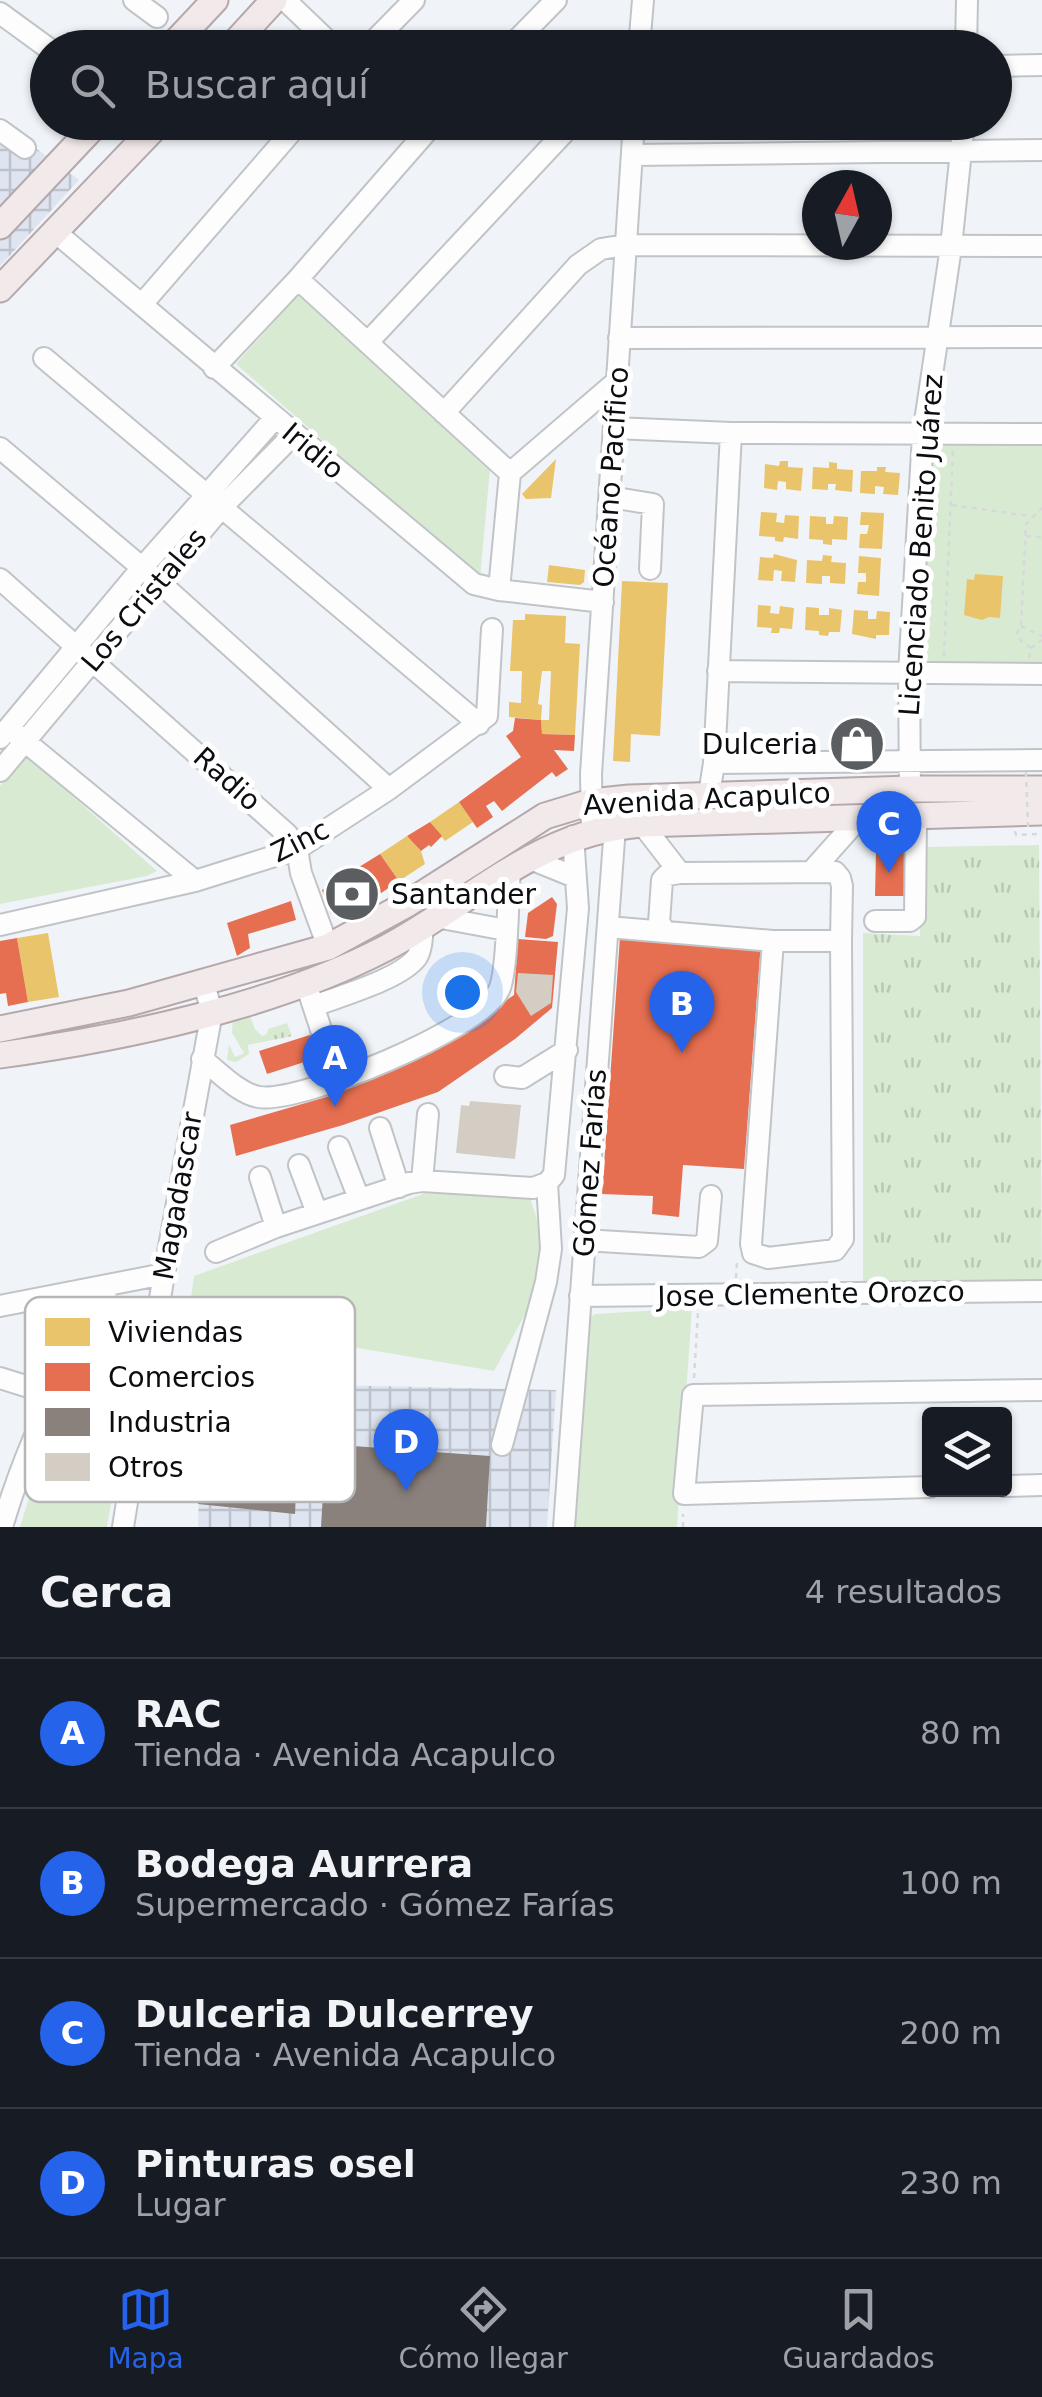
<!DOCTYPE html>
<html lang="es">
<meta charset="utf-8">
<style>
body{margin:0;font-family:"DejaVu Sans",sans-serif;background:#20242c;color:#f1f3f6}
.controls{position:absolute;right:30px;bottom:30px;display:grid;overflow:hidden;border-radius:10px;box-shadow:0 2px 8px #0004}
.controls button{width:90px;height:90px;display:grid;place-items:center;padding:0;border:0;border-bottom:2px solid #363941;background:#171b24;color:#f1f3f6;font:50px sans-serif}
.compass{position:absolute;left:802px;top:170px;width:90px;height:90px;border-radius:50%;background:#171b24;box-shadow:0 2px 8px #0004;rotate:8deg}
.you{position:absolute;left:462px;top:992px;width:35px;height:35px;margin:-25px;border:8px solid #fff;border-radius:50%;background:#1a73e8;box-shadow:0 0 0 15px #1a73e833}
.badge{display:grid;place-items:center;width:65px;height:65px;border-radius:50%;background:#2563eb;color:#fff;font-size:32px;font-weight:700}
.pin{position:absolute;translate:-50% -82px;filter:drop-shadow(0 2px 5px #0008)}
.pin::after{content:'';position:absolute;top:52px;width:35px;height:30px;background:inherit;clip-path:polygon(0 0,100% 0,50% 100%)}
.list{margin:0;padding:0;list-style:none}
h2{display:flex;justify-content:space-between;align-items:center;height:130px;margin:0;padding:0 40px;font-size:42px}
h2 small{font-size:32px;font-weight:400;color:#9ea1a6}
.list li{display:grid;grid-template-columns:65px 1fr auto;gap:30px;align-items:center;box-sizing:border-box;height:150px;padding:0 40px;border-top:2px solid #363941}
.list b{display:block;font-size:38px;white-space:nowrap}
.list p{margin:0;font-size:32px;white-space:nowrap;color:#9ea1a6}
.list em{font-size:32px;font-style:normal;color:#9ea1a6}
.icon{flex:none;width:55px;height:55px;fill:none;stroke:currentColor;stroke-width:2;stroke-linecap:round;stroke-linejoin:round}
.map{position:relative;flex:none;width:1042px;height:1527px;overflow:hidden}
.search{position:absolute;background:#171b24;box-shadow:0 2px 8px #0004;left:30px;right:30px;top:30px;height:110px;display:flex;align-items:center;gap:25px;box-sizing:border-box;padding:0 35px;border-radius:55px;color:#9ea1a6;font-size:38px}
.sheet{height:730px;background:#171b24}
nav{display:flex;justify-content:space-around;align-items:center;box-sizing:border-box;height:140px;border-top:2px solid #363941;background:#171b24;font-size:28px;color:#9ea1a6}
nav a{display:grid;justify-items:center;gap:5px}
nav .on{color:#2563eb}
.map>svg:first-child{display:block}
.industrial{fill:url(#industrial-grid)}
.grass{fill:url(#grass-tufts)}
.park{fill:#d9ead3}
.homes{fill:#e9c46a}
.shops{fill:#e76f51}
.industry{fill:#8a817c}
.building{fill:#d3cdc4}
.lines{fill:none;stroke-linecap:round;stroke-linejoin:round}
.minor-casing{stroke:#c1c4c7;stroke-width:24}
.major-casing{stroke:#b5a7aa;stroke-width:29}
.path{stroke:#d7d8d9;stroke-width:2.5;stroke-dasharray:5 5;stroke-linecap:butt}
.minor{stroke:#fdfdfe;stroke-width:20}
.major{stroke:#f1e9ea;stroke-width:25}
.path-bridge{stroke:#d7d8d9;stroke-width:2.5;stroke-dasharray:5 5;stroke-linecap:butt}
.labels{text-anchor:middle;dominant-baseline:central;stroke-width:10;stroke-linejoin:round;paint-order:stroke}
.street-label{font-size:28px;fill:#0b0d10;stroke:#fff}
.poi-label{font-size:28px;fill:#0b0d10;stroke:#fff;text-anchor:end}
.key{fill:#fff;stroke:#b6b6b7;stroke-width:2.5}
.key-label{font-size:28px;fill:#0b0d10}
</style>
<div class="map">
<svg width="1042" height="1527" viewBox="0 0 1042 1527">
<defs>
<pattern id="industrial-grid" width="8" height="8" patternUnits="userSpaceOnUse" patternTransform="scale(2.5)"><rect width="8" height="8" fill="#dee5f0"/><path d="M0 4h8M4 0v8" fill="none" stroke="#bdc3cd"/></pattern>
<pattern id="grass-tufts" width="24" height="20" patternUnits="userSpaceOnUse" patternTransform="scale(2.5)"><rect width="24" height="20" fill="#d9ead3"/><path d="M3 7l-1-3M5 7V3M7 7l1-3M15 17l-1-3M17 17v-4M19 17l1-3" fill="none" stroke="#b9c8b4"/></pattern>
</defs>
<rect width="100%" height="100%" fill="#f0f4f8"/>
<path class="industrial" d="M0,122L79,180L0,266Z
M288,1384L556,1390L547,1527H198L200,1454L170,1420Z"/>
<path class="grass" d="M1039,845L1042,1284L863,1282V933L920,936L922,847Z
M249,1013L255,1029L262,1036L267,1034L268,1029L287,1023L292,1036L248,1045L249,1054L236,1062L227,1060L229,1044L235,1057L244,1053L232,1033L233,1016Z"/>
<path class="park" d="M298,295L490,469L480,579L236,364Z
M930,443H1042V665L916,662Z
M26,755L157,871L147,876L0,904V786Z
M426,1193L530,1198L545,1243L533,1300L494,1371L346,1346L325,1365L180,1375L194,1276Z
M131,1297H146L107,1527H20L57,1406Z
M692,1308L677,1527H572L587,1320L595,1314Z"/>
<path class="homes" d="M556,459L551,498L526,499L522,494Z
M780,461H788V467L803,468L801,491L786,489V482L778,481L777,490L764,488L765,464L779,466Z
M829,462L837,463V469L853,470L852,492L835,490L836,484H828V490L812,489L813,467L829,468Z
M877,467H886L885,472L900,473L898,495L883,494L884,487L875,486V494L860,493L861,471H877Z
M761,512L777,513L776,522L784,523L785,515L799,516L798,539L784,537L783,542L775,541V537L759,536Z
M861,512L884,513L882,549L859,548L860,534H867L869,525H860Z
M810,516L826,517V524H833L834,516L848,517L847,540L832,539V545L823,544V540L809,539Z
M774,554L797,560L795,582L781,581L782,571L774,570L773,581L758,580L760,557L773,558Z
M823,555L832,556L831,562L846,563L845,584L830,583V576H822V584L806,583L807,560L822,561Z
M859,556L881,558L879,596L857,594L858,582H866V573H858Z
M549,565L585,570L584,582L580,585L547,582Z
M975,574L1003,576L1000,618L989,617L982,620L964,615L967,579L974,580Z
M622,581L668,583L660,736L631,734L630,762L613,761Z
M758,605L771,606L770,613L779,614L780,606L794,608L792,629L780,628L779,633H771L772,628L757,627Z
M806,607L819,608V615H829V608L842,610L840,632H829L828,636L819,635V631L805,630Z
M854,610L868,611V619H876L877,611L890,612L889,635H876V639L852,634Z
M525,614L566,616L565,643L580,644L575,735L542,734L541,720H549L551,671H542L538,704L542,705L541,720L509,717V702L521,703L522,671H510L513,620H525Z
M459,802L473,822L445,841L430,822Z
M407,836L421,851L425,864L399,881L380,854Z
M48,933L59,997L28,1002L17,938Z"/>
<path class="shops" d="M515,718L541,720L542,734L575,735L574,751L554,750L568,769L556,777L552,772L502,811L494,801L486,806L493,817L477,828L459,802L521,757L506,736L513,731Z
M430,822L442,836L431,847L429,845L421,851L407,836Z
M908,851L906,896H875L876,852Z
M380,854L399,881L347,916L340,918L330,913L322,890Z
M552,897L557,904L553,936L546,939L525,937L528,913Z
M291,901L296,920L248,934L250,948L237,956L227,923Z
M620,937L761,942L744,1169L683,1165L679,1217L652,1214L653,1196L602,1194Z
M17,938L28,1002L8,1006L6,993L0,994V941Z
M518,939L558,942L552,1008L515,1039L438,1092L343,1125L236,1156L230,1125L333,1095L334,1090L421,1058L514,995Z
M313,1034L320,1057L267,1074L259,1051Z"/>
<path class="industry" d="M326,1444L490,1456L486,1527H321Z
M200,1460L297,1469L295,1514L198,1504Z"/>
<path class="building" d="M518,973L553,975L551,1003L531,1016L516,992Z
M470,1101L521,1105L515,1159L456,1153L461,1105L469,1106Z"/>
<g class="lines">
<g class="minor-casing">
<path id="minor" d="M134,0L157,17
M285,0L335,48
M0,13L48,48
M367,48L414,0
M509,48L556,0
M639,48L643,0
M966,48L967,0
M994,66L1042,65
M0,130L25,148
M632,155L1042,150
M54,231L474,584L499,590L603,602
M298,279L510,473L499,590
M143,303L300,122
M619,338L1042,337
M368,342L574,122
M44,358L479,724
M214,368L298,279L435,122
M444,413L578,265L601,249L625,245L1042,246
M614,428L731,433L1042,434
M0,448L159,582L389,789
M510,473L617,381
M610,497L653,504L650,569
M0,579L287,834L297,849L301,873L328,947
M718,671L1042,674
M16,734L195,881
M0,738L141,569L275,418
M714,763L1042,760
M0,771L221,508L294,434
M910,789L909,673L923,435L951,247L964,122
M709,795L714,763L731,433
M642,824L680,873
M592,831L591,774L634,122
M528,858L575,877
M811,872L860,817
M436,917L506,930
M875,921H910L915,917L916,815
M0,925L195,881L297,849L389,789L487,716L492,629
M608,927L666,932
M773,941L751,1244L753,1253L768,1258L835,1250L843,1239L841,941H773L666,932L659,923L662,880L667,875L680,873L835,872L840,878L842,886L841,941
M309,993L338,1081
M314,1006C340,996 401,979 417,957C422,949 422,935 423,925
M202,1059C218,1071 239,1094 259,1097C300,1104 482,1028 499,990C508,971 508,894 510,869
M505,1076L522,1078L567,1050
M380,1128L399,1187
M339,1147L359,1199
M299,1165L317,1213
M260,1177L276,1227
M422,1181L428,1114
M584,1240L699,1247L707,1241L711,1196
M216,1252L276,1227L409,1183L422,1181L533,1188L547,1183L554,1175L578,908L573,836
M580,1296L1042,1291
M0,1306L164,1274
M0,1378L51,1394
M502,1445L546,1282L551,1249L547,1183
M1004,1486L1042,1485
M930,1487L684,1494L693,1395L1042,1390
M2,1527C27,1441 67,1364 109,1286
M123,1527L164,1274L212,1012L204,984
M564,1527L615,826L614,799"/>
</g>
<g class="major-casing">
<path id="major" d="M170,48L215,0
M230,48L274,0
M0,226L98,122
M0,289L160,122
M0,1029L129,1003L328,947L407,904L545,816L591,802L629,798L910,789H1042
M0,1055C124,1038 275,1006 386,948C474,901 537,832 642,824L1042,812"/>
</g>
<path class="path" d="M952,505L1029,516
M1026,536L1042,537
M1021,626L1042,636
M1031,648L1019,639L1017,633L1021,625L1026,524L1042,508
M944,656L953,449
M1029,658L1031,648L1042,640
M1015,831L1016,835L1039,834
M736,1278L737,1261
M694,1378L698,1312
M683,1527V1514"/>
<use href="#minor" class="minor"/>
<use href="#major" class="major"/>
<path class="path-bridge" d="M1026,772L1028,827"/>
</g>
<defs>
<g id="shop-disc" transform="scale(2.875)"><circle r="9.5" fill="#5b5e61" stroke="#fff"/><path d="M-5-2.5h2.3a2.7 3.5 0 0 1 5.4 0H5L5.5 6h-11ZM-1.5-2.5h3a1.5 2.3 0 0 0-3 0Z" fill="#fff"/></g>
<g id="bank-disc" transform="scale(2.875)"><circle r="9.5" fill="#5b5e61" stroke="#fff"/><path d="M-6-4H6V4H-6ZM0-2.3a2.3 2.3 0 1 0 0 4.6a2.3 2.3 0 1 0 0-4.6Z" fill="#fff"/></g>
</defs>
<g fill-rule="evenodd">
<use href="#shop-disc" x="857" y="744"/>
<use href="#bank-disc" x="352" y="894"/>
</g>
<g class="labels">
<g class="street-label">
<text transform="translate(313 451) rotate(40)">Iridio</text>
<text transform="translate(611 477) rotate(-86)">Océano Pacífico</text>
<text transform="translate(921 545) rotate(-86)">Licenciado Benito Juárez</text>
<text transform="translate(144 600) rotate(-50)">Los Cristales</text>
<text transform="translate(227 779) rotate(42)">Radio</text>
<text transform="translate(707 799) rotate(-3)">Avenida Acapulco</text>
<text transform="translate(300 841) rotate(-27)">Zinc</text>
<text transform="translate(590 1163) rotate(-86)">Gómez Farías</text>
<text transform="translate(178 1196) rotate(-80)">Magadascar</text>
<text transform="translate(811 1294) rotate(-1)">Jose Clemente Orozco</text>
</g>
<g class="poi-label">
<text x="818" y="744">Dulceria</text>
<text x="391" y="894" text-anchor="start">Santander</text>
</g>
</g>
<rect x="25" y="1297" width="330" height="205" rx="15" class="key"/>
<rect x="45" y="1318" width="45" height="28" fill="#e9c46a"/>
<rect x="45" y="1363" width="45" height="28" fill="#e76f51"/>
<rect x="45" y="1408" width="45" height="28" fill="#8a817c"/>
<rect x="45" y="1453" width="45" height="28" fill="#d3cdc4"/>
<g class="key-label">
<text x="108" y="1342">Viviendas</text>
<text x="108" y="1387">Comercios</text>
<text x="108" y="1432">Industria</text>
<text x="108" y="1477">Otros</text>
</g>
</svg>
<div class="controls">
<button><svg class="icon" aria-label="layers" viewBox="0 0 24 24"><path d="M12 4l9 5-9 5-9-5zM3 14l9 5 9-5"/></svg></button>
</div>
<svg class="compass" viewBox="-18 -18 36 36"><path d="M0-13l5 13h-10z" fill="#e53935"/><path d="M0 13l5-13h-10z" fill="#9ea1a6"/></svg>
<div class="you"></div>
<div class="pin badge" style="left:335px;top:1107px">A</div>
<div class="pin badge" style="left:682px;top:1053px">B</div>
<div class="pin badge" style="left:889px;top:873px">C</div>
<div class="pin badge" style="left:406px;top:1491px">D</div>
<div class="search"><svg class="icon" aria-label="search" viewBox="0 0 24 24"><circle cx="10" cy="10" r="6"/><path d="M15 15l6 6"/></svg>Buscar aquí</div>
</div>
<section class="sheet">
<h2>Cerca<small>4 resultados</small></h2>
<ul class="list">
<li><span class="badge">A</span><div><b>RAC</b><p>Tienda · Avenida Acapulco</p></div><em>80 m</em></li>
<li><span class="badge">B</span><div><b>Bodega Aurrera</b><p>Supermercado · Gómez Farías</p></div><em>100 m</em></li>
<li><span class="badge">C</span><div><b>Dulceria Dulcerrey</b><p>Tienda · Avenida Acapulco</p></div><em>200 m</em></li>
<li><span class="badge">D</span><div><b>Pinturas osel</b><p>Lugar</p></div><em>230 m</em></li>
</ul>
</section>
<nav>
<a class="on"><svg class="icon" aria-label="map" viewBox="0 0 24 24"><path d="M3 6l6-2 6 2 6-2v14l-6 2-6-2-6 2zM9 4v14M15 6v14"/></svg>Mapa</a>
<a><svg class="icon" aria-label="directions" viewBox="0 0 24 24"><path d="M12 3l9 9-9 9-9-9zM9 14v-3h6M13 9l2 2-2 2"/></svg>Cómo llegar</a>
<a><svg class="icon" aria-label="saved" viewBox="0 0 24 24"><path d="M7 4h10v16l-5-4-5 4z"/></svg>Guardados</a>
</nav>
